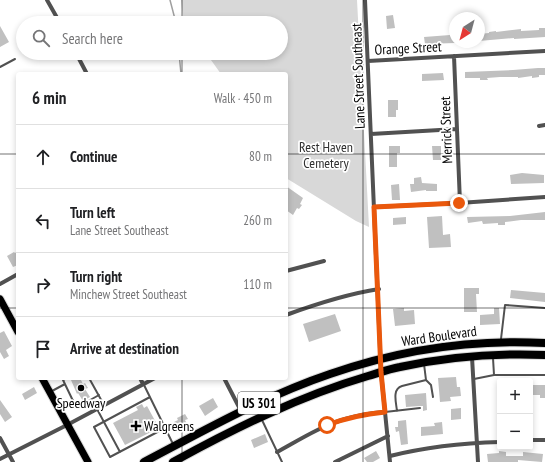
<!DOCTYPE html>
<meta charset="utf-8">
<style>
body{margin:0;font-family:"PT Sans Narrow",sans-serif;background:#f2f2f2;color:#202124}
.controls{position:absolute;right:12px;bottom:12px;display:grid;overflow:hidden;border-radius:4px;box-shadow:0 2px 6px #0003}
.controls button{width:36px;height:36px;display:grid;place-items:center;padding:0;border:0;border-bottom:1px solid #e0e0e0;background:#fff;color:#202124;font:20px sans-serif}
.compass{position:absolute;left:449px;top:12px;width:36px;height:36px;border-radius:50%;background:#fff;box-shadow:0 2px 6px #0003;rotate:216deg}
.stop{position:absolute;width:12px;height:12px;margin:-9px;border:3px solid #ea580c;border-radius:50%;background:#fff}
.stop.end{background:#ea580c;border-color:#fff;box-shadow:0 1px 4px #0008}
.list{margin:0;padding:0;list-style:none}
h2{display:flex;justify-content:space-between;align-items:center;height:52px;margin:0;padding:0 16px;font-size:17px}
h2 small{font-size:13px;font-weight:400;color:#757577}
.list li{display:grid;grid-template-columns:26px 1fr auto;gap:12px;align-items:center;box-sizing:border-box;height:64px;padding:0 16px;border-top:1px solid #e0e0e0}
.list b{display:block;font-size:15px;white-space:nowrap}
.list p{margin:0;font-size:13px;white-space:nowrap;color:#757577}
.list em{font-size:13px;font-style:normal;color:#757577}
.icon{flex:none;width:22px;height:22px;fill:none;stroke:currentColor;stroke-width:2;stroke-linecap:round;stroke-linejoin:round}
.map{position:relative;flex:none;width:545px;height:462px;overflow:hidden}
.search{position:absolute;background:#fff;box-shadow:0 2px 6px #0003;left:16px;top:16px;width:272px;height:44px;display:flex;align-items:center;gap:10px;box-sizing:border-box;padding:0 14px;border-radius:22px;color:#757577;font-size:15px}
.panel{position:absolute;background:#fff;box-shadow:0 2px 6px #0003;left:16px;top:72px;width:272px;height:308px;border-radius:4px}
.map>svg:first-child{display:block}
.green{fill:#d8d8d8}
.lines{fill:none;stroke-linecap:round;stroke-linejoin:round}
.stream{stroke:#9f9f9f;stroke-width:1.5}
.building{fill:#c0c0c0}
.primary-casing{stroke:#dbdbdb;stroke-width:9}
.highway-casing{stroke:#dbdbdb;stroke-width:10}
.lane{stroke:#515151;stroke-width:2}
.street{stroke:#515151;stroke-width:4}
.primary{stroke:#000;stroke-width:7}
.highway{stroke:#000;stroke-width:8}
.route{stroke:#ea580c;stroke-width:5}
.grid{fill:none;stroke:#000;stroke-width:1;stroke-opacity:0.55}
.poi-dot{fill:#000;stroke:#fff;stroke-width:1.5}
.labels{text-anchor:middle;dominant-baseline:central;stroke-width:3.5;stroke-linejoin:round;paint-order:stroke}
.shield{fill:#fff;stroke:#4c4c4c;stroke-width:1}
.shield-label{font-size:13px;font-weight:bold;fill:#000}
.street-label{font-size:14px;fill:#000;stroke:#fff}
.park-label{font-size:14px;fill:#2f2f2f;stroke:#fff}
.poi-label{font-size:14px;fill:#000;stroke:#fff}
</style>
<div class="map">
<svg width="545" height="462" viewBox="0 0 545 462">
<rect width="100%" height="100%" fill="#fff"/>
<path class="green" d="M181,0H357L369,227L356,221L286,178V74H221L206,53H281V23H186L183,19Z"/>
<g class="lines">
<path class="stream" d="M170,0L176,23
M179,53L181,74"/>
</g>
<path class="building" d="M393,15L395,28L387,29L386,16Z
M0,26L9,42L0,47Z
M539,28H545V37L514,39V38L479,41V34L489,33V32L496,31V32L521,29V31L539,30Z
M455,33V43L425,44L424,37L450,35V34Z
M538,68H545V75H539V77L532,78V76L518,78V77H500L487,78L488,80H480V78H465V72L513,70Z
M443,73L444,80L422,81V74Z
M388,100H398V110H396V117H388Z
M389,146H400V153H397V167H389Z
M432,146H441V160H433Z
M522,173L544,175V183L511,184L510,175Z
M421,177L422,183L437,184V191H426V190L411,192L410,184H414V178Z
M399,184L400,200H392L391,185Z
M286,186L303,198L300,204L302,205L299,209L297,208L293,215L286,210Z
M545,212V220H521L505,222V225H498V223L483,224L482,221L468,223L467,217L510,216Z
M442,216L443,235L450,234L451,247L429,248L427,217Z
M406,217V224L393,225V218Z
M18,251V265L13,267L7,256L14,252L15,253Z
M464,288H479V294H476L477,312H464Z
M511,290L545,293V302L510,298Z
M404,308V311L414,310L415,324L395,326L393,309Z
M494,308H499L500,324L480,325V315L494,314Z
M335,314L341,331L309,342L303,324Z
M4,331L12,346L6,350L9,356L4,359L0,352V333Z
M456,377L457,387H460L461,396L450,397L451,401L440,402L438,378Z
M75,378H80L83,384L85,383L88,388L85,389L90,397L83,401L78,393L77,394L71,380Z
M530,385H545V398H540V395H530Z
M34,387L37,393L25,400L22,394Z
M426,393L427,410L423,411V406H420L406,407L405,395Z
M213,398L218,407L205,416L199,406Z
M0,400L12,417L5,422L0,414Z
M142,404L144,408L147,406L159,428L125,445L113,423L138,410L136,407Z
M461,408V419L451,420V409Z
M185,414L188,419L185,420L187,424L178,429L174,422L178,420L177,418Z
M406,420L408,444L401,445L399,431L396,432L395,427H398V421Z
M442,422L443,434L421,436V427L435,426L434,423Z
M265,434L268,442L254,448L251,440Z
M376,451L380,458L373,462H367L364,458Z
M499,451L506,452V456H523V452L543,454L542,462L518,460V462H488L487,454L499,453Z"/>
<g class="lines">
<g class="primary-casing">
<path id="primary" d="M0,299L18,332
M42,378L88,462"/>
</g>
<g class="highway-casing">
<path id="highway" d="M144,462C205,430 265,396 330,374C399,350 473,339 545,343
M173,462C235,428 300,396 368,376C378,373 389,369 400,367C447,357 497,353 545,355"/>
</g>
<path class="lane" d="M0,67L15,59
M501,339L505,305L545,308
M493,358L494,375
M67,378L63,380L75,405L83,404L99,395
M89,378L104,405
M474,379L494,375H545
M426,380L431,385L433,397
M144,385L173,444
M52,391L65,384
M150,397L94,427L110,457L165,428
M60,407L73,400
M97,409L120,452
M397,411C396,402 392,389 402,386L426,380L424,364
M385,412L420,408
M262,420L282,462"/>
<path class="street" d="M47,0L60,23
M365,0L381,372L390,462
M76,53L87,74
M454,56L460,203
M368,61L545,51
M539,126L545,125
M371,134L457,129
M374,207L459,203L545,197
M286,271L324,261
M0,284L18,274
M286,315C316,304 347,294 379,289
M472,357L478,462
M140,378L143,384
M224,378L241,411
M0,438L13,462
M530,440H545
M277,452C299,440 321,426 345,419C358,415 372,413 385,412
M390,456C426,447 463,443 500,442
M0,459L67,425L155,378
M335,462L388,436"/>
<use href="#primary" class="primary"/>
<use href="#highway" class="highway"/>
</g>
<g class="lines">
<path class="route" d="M327,425C346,418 365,414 385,412L381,372L374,207L459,203"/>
</g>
<path class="grid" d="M182,0V23M363,0V462M182,53V74M0,154H18M286,154H545M0,308H18M286,308H545M182,378V462"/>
<g class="poi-dot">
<circle cx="81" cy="388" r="4"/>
<path d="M134 420h4v4h4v4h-4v4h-4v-4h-4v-4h4z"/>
</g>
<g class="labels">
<rect class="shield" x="238" y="392" width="42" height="22" rx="3"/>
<g class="shield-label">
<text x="259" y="403">US 301</text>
</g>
<g class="street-label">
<text transform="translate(408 48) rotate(-3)">Orange Street</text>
<text transform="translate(358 76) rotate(-92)">Lane Street Southeast</text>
<text transform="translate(446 130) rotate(-92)">Merrick Street</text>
<text transform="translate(439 336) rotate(-8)">Ward Boulevard</text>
</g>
<g class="park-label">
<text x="326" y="147">Rest Haven<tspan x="326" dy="16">Cemetery</tspan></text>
</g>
<g class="poi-label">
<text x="81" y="403">Speedway</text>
<text x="144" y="426" text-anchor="start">Walgreens</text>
</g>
</g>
</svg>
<div class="controls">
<button>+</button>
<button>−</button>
</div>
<svg class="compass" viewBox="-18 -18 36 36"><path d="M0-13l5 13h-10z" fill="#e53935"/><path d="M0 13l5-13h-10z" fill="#757577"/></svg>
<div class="stop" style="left:327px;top:425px"></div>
<div class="stop end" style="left:459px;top:203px"></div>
<div class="search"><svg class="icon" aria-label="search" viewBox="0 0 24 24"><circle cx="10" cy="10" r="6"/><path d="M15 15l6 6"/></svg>Search here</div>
<section class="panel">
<h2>6 min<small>Walk · 450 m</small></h2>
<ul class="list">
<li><svg class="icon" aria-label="ahead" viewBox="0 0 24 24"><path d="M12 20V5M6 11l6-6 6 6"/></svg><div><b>Continue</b></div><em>80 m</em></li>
<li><svg class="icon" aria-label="left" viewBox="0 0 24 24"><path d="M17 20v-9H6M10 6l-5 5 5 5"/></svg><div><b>Turn left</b><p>Lane Street Southeast</p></div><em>260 m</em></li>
<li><svg class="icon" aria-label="right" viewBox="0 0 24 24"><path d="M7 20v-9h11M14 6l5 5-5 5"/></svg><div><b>Turn right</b><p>Minchew Street Southeast</p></div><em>110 m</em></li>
<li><svg class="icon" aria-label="arrive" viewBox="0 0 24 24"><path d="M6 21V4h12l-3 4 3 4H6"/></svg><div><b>Arrive at destination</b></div></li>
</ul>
</section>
</div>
